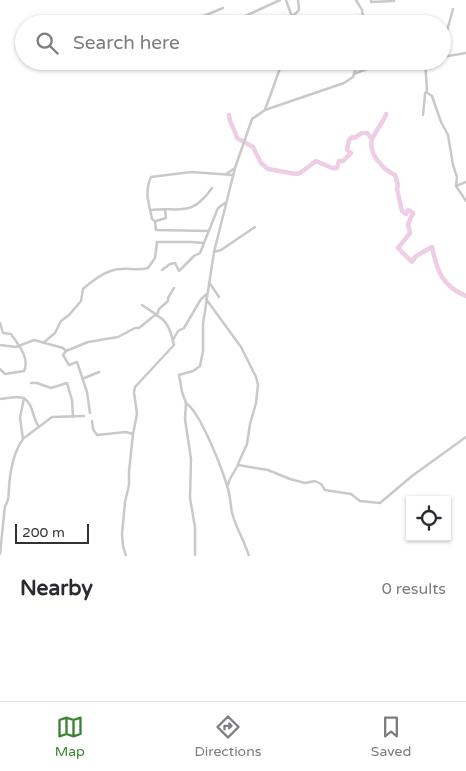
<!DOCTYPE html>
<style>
body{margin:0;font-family:"Varela Round",sans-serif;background:#f7f7f7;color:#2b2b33}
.controls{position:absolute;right:15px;bottom:15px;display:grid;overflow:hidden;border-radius:0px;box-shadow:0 1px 4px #0004}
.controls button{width:45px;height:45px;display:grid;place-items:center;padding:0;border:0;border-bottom:1px solid #e1e1e2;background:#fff;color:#2b2b33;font:25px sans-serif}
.scale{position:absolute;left:15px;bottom:12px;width:74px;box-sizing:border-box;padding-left:5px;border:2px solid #323232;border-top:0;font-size:14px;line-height:18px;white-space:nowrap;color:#323232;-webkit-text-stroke:4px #fff;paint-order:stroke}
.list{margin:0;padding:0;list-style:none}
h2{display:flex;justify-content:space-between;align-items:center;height:65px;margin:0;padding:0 20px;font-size:21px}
h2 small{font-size:16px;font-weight:400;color:#7c7c81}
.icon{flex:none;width:28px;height:28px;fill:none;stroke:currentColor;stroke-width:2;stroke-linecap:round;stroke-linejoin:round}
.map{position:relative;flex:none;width:466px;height:556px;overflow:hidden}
.search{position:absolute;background:#fff;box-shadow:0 1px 4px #0004;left:15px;right:15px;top:15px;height:55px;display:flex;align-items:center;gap:12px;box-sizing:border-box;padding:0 18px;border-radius:28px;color:#7c7c81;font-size:19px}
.sheet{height:145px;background:#fff}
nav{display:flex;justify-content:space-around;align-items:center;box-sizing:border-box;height:70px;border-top:1px solid #e1e1e2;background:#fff;font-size:14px;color:#7c7c81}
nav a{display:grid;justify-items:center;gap:2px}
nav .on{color:#3a8232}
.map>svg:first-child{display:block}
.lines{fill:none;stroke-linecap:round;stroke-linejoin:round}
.river{stroke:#efcde4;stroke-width:4.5}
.street{stroke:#c9c9c9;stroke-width:2.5}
</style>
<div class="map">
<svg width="466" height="556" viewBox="0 0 466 556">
<rect width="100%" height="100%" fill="#fff"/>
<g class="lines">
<path class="river" d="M386,114C383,123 375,131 372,140C368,154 384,170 395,175L398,185L397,189L402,211L406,214L408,210L413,213L408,224L410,233L398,248L412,262L416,256L432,247C437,271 442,286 466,296
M229,115C229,122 235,130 237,138L253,147L261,163L268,169L296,174L300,173L316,161L332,168H337L339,161H343L351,153L347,150L349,140L352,137L354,138L362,133H367L372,139"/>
<path class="street" d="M286,0L292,17
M356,0L362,10L364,24
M371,0V2L394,1
M245,16L254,24
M194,24V20L223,8
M228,24L280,0
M291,24L292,17L299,10L298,0
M442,49L453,9
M442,57L466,53
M384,61H402
M354,74L374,66L379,61
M426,92L432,96L441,122L448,135L453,165L457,177L456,186L466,201
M265,109C272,93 276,77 283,61
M423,115L425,94L427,90L425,61
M226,174L235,168
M456,186L466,182
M150,210C180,206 190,219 212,188
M156,221L166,218L165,210
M209,231L156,230L155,221L152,219C149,204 144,192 151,177L191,172L233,175
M214,252L221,250L255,227
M162,270L170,264L175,263L179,271L194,256L200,253L218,208L225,203
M209,282L219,297
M206,299L241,347L256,377L258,385L256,403L250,424L247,444L238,464
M142,305L157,315L159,309L168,301V298L174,288
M0,323L3,333L11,334C19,345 30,359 24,371L5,374L0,369
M173,340L178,331L184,328L201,299L207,294
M43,343L55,333L61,321L69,315L81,301L83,289C92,281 107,269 121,269C130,268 138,271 148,268L155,258L157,242H191L204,243
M0,345L16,347L34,340L63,348L66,351L63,355L69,365L77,362L87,392L90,413
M66,351L88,342L118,337L135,328H139L155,315C168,319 171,333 174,345L135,387L134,392L137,414L133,434
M82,379L99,372
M31,383H37L51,388L67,383L72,400L73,417
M24,398C34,405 32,418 39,427
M186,403C201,413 223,471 228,489C231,498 230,508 233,516C237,530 245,542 249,556
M92,421L93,429L97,435L126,432L133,434L129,472V485L125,502L122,534L123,546L126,556
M24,438L52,417L84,416
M227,487L230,479L238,465L268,470L290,479L305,483L315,481L321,484L325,490L351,494L360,501L380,503L412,476L466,437
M0,554L5,506C10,499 8,496 9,488C10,471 13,453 23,439L20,418L24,398L16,397L0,399
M195,556V527L190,498L191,459L185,419L186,403L182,392L179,375L193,371L200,366L203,351V324L214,252L235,168L252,119L265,110L344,83L353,77L358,61"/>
</g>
</svg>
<div class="controls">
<button><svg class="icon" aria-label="locate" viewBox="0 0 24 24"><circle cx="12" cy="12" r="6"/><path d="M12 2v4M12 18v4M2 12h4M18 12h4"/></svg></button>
</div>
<div class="scale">200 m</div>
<div class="search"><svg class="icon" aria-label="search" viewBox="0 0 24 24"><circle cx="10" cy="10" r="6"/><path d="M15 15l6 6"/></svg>Search here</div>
</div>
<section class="sheet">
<h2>Nearby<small>0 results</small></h2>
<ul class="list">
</ul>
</section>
<nav>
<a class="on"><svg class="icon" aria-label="map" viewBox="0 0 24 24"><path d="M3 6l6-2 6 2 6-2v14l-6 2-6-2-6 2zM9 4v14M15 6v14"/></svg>Map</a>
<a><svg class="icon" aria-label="directions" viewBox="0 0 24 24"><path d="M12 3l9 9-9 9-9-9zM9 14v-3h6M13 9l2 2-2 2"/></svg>Directions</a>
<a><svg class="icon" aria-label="saved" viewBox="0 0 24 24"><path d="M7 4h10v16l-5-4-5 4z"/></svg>Saved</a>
</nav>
